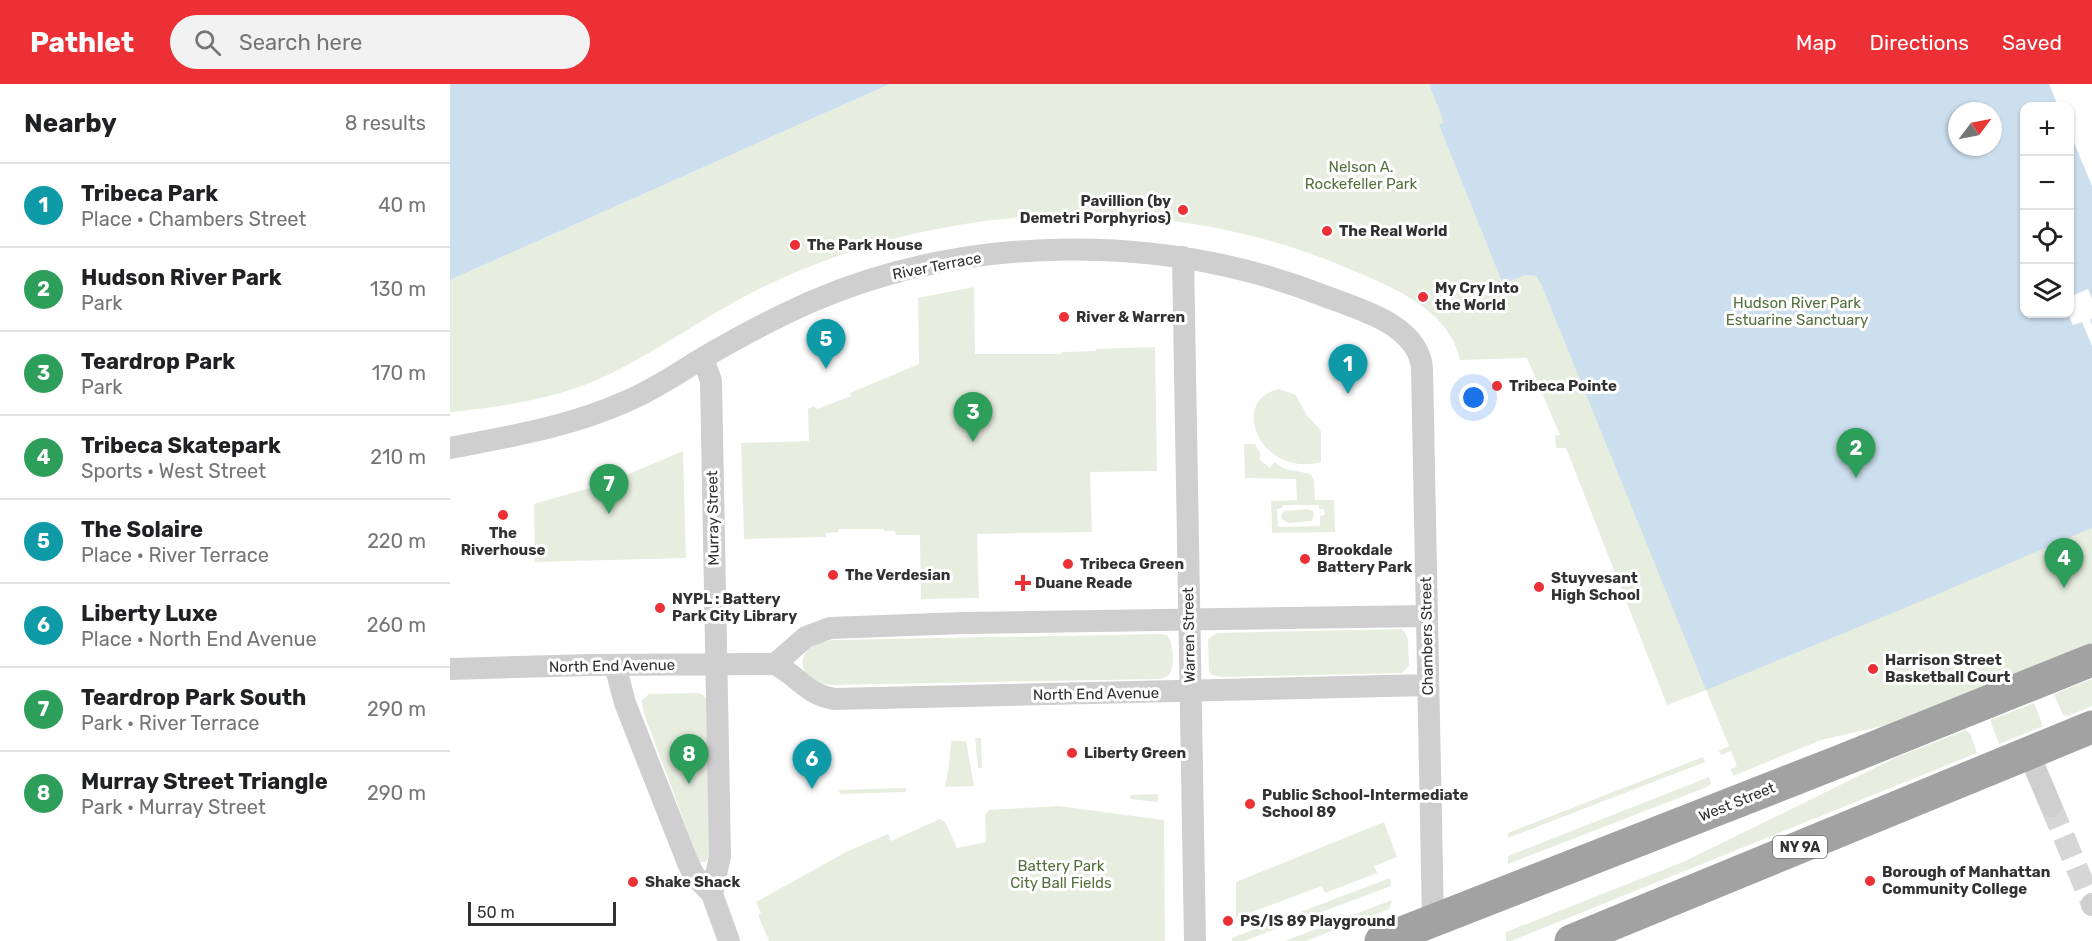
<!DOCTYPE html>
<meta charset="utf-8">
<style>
body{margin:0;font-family:Rubik,sans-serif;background:#f2f2f2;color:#202124}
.controls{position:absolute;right:18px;top:18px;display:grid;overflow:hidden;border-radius:12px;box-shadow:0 2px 4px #0004}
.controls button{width:54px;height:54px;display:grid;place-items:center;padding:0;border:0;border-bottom:2px solid #e0e0e0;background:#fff;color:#202124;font:30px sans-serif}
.compass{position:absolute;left:1498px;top:18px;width:54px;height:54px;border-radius:50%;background:#fff;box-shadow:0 2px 4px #0004;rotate:58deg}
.scale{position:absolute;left:18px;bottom:15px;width:148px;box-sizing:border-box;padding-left:6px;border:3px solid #323232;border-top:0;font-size:16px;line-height:21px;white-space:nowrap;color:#323232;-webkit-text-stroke:4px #fff;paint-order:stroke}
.you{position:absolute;left:1024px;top:314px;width:21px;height:21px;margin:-15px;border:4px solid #fff;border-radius:50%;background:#1a73e8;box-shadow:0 0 0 9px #1a73e833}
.badge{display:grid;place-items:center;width:39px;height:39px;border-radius:50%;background:#ec3035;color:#fff;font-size:20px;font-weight:700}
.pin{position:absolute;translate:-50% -50px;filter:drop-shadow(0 2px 3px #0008)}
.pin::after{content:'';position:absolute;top:32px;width:21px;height:18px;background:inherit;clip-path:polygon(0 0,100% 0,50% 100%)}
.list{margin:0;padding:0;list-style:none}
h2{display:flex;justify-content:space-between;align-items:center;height:78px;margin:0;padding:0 24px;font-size:26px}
h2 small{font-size:20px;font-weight:400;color:#757577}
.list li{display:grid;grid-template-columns:39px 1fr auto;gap:18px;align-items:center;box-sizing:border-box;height:84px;padding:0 24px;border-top:2px solid #e0e0e0}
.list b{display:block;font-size:22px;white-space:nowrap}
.list p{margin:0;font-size:20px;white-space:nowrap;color:#757577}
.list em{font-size:20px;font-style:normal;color:#757577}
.icon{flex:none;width:33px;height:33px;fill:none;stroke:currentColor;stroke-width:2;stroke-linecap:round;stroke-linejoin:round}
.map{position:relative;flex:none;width:1642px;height:857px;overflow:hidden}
header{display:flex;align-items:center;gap:36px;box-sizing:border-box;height:84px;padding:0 30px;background:#ec3035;color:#fff}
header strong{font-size:28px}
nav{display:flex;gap:33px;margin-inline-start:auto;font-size:21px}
.search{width:420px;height:54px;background:#f2f2f2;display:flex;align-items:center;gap:15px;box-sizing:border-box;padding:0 21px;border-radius:33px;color:#757577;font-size:22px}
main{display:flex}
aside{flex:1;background:#fff}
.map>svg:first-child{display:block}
.green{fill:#e7eee0;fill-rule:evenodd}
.water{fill:#ccdfee;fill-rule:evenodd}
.pier{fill:#fff}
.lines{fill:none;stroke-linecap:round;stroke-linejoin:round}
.minor-tunnel{stroke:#d6d6d6;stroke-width:22;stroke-dasharray:22 11;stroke-linecap:butt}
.minor{stroke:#cfcfcf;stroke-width:22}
.trunk{stroke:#a2a2a2;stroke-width:33}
.poi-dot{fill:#ec3035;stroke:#fff;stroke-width:2}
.labels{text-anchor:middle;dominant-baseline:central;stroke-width:6;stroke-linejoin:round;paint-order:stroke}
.shield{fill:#fff;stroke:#707070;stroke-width:1.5}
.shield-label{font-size:14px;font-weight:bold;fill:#323232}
.park-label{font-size:15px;fill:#52703c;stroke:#fff}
.poi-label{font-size:15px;font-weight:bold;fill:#323232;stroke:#fff;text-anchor:start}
.street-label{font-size:15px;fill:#323232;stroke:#fff}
</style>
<header>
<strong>Pathlet</strong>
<div class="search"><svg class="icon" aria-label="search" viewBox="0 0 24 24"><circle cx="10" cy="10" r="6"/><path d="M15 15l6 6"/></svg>Search here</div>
<nav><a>Map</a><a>Directions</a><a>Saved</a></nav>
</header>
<main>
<aside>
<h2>Nearby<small>8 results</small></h2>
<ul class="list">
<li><span class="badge" style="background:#0f9aa8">1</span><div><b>Tribeca Park</b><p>Place · Chambers Street</p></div><em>40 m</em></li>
<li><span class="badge" style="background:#2e9e5b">2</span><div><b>Hudson River Park</b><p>Park</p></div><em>130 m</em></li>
<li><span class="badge" style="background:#2e9e5b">3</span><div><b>Teardrop Park</b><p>Park</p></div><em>170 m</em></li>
<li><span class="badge" style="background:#2e9e5b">4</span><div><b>Tribeca Skatepark</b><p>Sports · West Street</p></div><em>210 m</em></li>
<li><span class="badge" style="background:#0f9aa8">5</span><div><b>The Solaire</b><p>Place · River Terrace</p></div><em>220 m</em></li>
<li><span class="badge" style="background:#0f9aa8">6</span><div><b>Liberty Luxe</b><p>Place · North End Avenue</p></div><em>260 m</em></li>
<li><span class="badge" style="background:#2e9e5b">7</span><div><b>Teardrop Park South</b><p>Park · River Terrace</p></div><em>290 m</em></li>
<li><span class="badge" style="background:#2e9e5b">8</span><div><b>Murray Street Triangle</b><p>Park · Murray Street</p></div><em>290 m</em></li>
</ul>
</aside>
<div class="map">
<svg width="1642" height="857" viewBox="0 0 1642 857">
<rect width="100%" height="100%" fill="#fff"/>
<path class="green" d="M440,0H1642V559L1437,641L1371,656L1283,692L1281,685L1287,682L1281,667L1271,671L1269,667L1279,662L1256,606L1217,621L1116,364H1106L1105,352L1110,351L1077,274L1010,276C999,222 934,200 890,181C704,104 481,118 303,208C254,233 209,266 160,290C110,314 54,323 0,328V196ZM1574,22H1620V230H1574ZM1507,27H1543V63H1507Z
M524,203L525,270H609L613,268L646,267V265L705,263L707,387L640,388L642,448L527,450L529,514L471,515L470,451H446L445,447H434V445H389L388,448L376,449V453L294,455L291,359L359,357L358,325L364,322L367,325L401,312L400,309L469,280L468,214Z
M829,305L846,311L856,330L871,347V378C810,394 778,316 829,305Z
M794,360H805L811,371L809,375L820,384L824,378L835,385L861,390L864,397L865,416H884L885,448L822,449L821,417L847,416L846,395L795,394ZM833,421H869V425H874L875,431L870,432V442L828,443L827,425L832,424Z
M233,367L236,474L85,478L84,420L160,398Z
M857,425L863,427L864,431L862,437L838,439L832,435L831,431L835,427Z
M951,545L955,548L958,556L959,582L952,589L771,593L762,591L759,587L758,555L767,549Z
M710,550L717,551C724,560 725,582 719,591L711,595L379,601C340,593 346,560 383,556Z
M1642,595V622L1618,632L1613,631L1604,610Z
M199,610L245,609L252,610L257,615L260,770L256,778H250L248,775L193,627L192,616Z
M1584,619L1593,642L1549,660L1540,636Z
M1516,646L1520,649L1527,669L1061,857H1056V848L1233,778L1447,673Z
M525,654H531L532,684H528Z
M501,657H516L524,702L495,703L499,681Z
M1253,673L1255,678L1058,754V749Z
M1259,693L1261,699L1257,703L1058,780V772Z
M456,704V708L390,710L389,706Z
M708,710V718L680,715V711Z
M608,722L714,736L715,857H319L308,831L311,829L306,818L396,768L438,750L441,757L490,735L495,738L507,764L536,758L535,731L539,726Z
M934,738L947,773L924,782L927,789L875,809L872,802L786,834V798Z
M940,794L941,802L794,857H782V854Z
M942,816L939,825L856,857H835Z"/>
<path class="water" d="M0,0H440L0,196Z
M979,0H1642V444L1481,513L1256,606L1092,202L1086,192L1075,191L1053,200L989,41L994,38ZM1574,22H1620V230H1574ZM1507,27H1543V63H1507Z"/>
<path class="pier" d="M1599,0H1642V102L1620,49V22H1608Z
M1638,205L1642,215V234L1640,236L1642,241V262L1632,238L1623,241L1618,230L1620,213Z"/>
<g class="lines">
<path class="minor-tunnel" d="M1601,722L1642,820"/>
<path class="minor" d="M733,173L745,857
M253,274L261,297L270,772L262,810
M0,364C62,352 119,343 177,317C203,306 227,290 251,275C287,254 324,234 363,217C522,149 717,149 877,213C911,226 968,241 972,284L983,836
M325,580L356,553L380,544L513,539L977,532
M165,581L175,619L238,779L244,791L262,810L279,857
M0,585L141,581L325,580C348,592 356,610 384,615L978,601
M1579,670L1601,722
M1642,820V821"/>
<path class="trunk" d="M931,857L1388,678L1642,576
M1121,857L1642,643"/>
</g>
<g class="poi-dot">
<circle cx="733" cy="126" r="6"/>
<circle cx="877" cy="147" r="6"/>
<circle cx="345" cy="161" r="6"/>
<circle cx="973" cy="213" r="6"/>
<circle cx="614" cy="233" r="6"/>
<circle cx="1047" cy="302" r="6"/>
<circle cx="53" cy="431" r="6"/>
<circle cx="855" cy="475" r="6"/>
<circle cx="618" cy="480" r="6"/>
<circle cx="383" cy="491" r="6"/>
<path d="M570 490h6v6h6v6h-6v6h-6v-6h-6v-6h6z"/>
<circle cx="1089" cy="503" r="6"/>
<circle cx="210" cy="524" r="6"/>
<circle cx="1423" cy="585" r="6"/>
<circle cx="622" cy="669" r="6"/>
<circle cx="800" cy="720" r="6"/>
<circle cx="1420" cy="797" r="6"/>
<circle cx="183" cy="798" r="6"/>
<circle cx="778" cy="837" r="6"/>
</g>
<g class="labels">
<rect class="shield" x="1323" y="752" width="54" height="22" rx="4.5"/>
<g class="shield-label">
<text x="1350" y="763">NY 9A</text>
</g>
<g class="park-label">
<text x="911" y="83">Nelson A.<tspan x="911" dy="17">Rockefeller Park</tspan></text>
<text x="1347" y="219">Hudson River Park<tspan x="1347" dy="17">Estuarine Sanctuary</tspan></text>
<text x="611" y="782">Battery Park<tspan x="611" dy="17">City Ball Fields</tspan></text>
</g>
<g class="poi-label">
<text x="721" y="117" text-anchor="end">Pavillion (by<tspan x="721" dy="17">Demetri Porphyrios)</tspan></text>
<text x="889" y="147">The Real World</text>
<text x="357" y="161">The Park House</text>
<text x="985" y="204">My Cry Into<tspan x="985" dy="17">the World</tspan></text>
<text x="626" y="233">River &amp; Warren</text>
<text x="1059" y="302">Tribeca Pointe</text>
<text x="53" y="449" text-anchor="middle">The<tspan x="53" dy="17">Riverhouse</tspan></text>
<text x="867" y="466">Brookdale<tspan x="867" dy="17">Battery Park</tspan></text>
<text x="630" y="480">Tribeca Green</text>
<text x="395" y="491">The Verdesian</text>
<text x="1101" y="494">Stuyvesant<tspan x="1101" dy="17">High School</tspan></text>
<text x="585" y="499">Duane Reade</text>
<text x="222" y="515">NYPL : Battery<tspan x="222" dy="17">Park City Library</tspan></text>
<text x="1435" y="576">Harrison Street<tspan x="1435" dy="17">Basketball Court</tspan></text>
<text x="634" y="669">Liberty Green</text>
<text x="812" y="711">Public School-Intermediate<tspan x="812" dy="17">School 89</tspan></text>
<text x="1432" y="788">Borough of Manhattan<tspan x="1432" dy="17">Community College</tspan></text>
<text x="195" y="798">Shake Shack</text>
<text x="790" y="837">PS/IS 89 Playground</text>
</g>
<g class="street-label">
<text transform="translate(487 182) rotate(-11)">River Terrace</text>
<text transform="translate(263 434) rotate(-91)">Murray Street</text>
<text transform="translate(739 551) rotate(-91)">Warren Street</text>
<text transform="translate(977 552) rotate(-91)">Chambers Street</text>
<text transform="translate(162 582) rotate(-1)">North End Avenue</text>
<text transform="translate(646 610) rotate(-1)">North End Avenue</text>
<text transform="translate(1287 718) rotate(-22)">West Street</text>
</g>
</g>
</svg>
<div class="controls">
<button>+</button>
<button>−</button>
<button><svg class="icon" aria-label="locate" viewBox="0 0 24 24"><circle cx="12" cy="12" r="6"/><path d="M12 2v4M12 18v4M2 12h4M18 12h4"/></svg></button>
<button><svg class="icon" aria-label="layers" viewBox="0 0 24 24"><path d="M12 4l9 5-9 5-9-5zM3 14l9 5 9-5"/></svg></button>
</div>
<svg class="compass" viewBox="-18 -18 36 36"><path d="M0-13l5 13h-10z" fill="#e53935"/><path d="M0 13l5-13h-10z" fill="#757577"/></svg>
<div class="scale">50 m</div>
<div class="you"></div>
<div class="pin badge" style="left:898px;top:310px;background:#0f9aa8">1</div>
<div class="pin badge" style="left:1406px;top:394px;background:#2e9e5b">2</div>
<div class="pin badge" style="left:523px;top:358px;background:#2e9e5b">3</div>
<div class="pin badge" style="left:1614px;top:504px;background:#2e9e5b">4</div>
<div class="pin badge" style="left:376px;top:285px;background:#0f9aa8">5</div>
<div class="pin badge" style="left:362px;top:705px;background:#0f9aa8">6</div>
<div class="pin badge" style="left:159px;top:430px;background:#2e9e5b">7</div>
<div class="pin badge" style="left:239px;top:700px;background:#2e9e5b">8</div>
</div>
</main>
